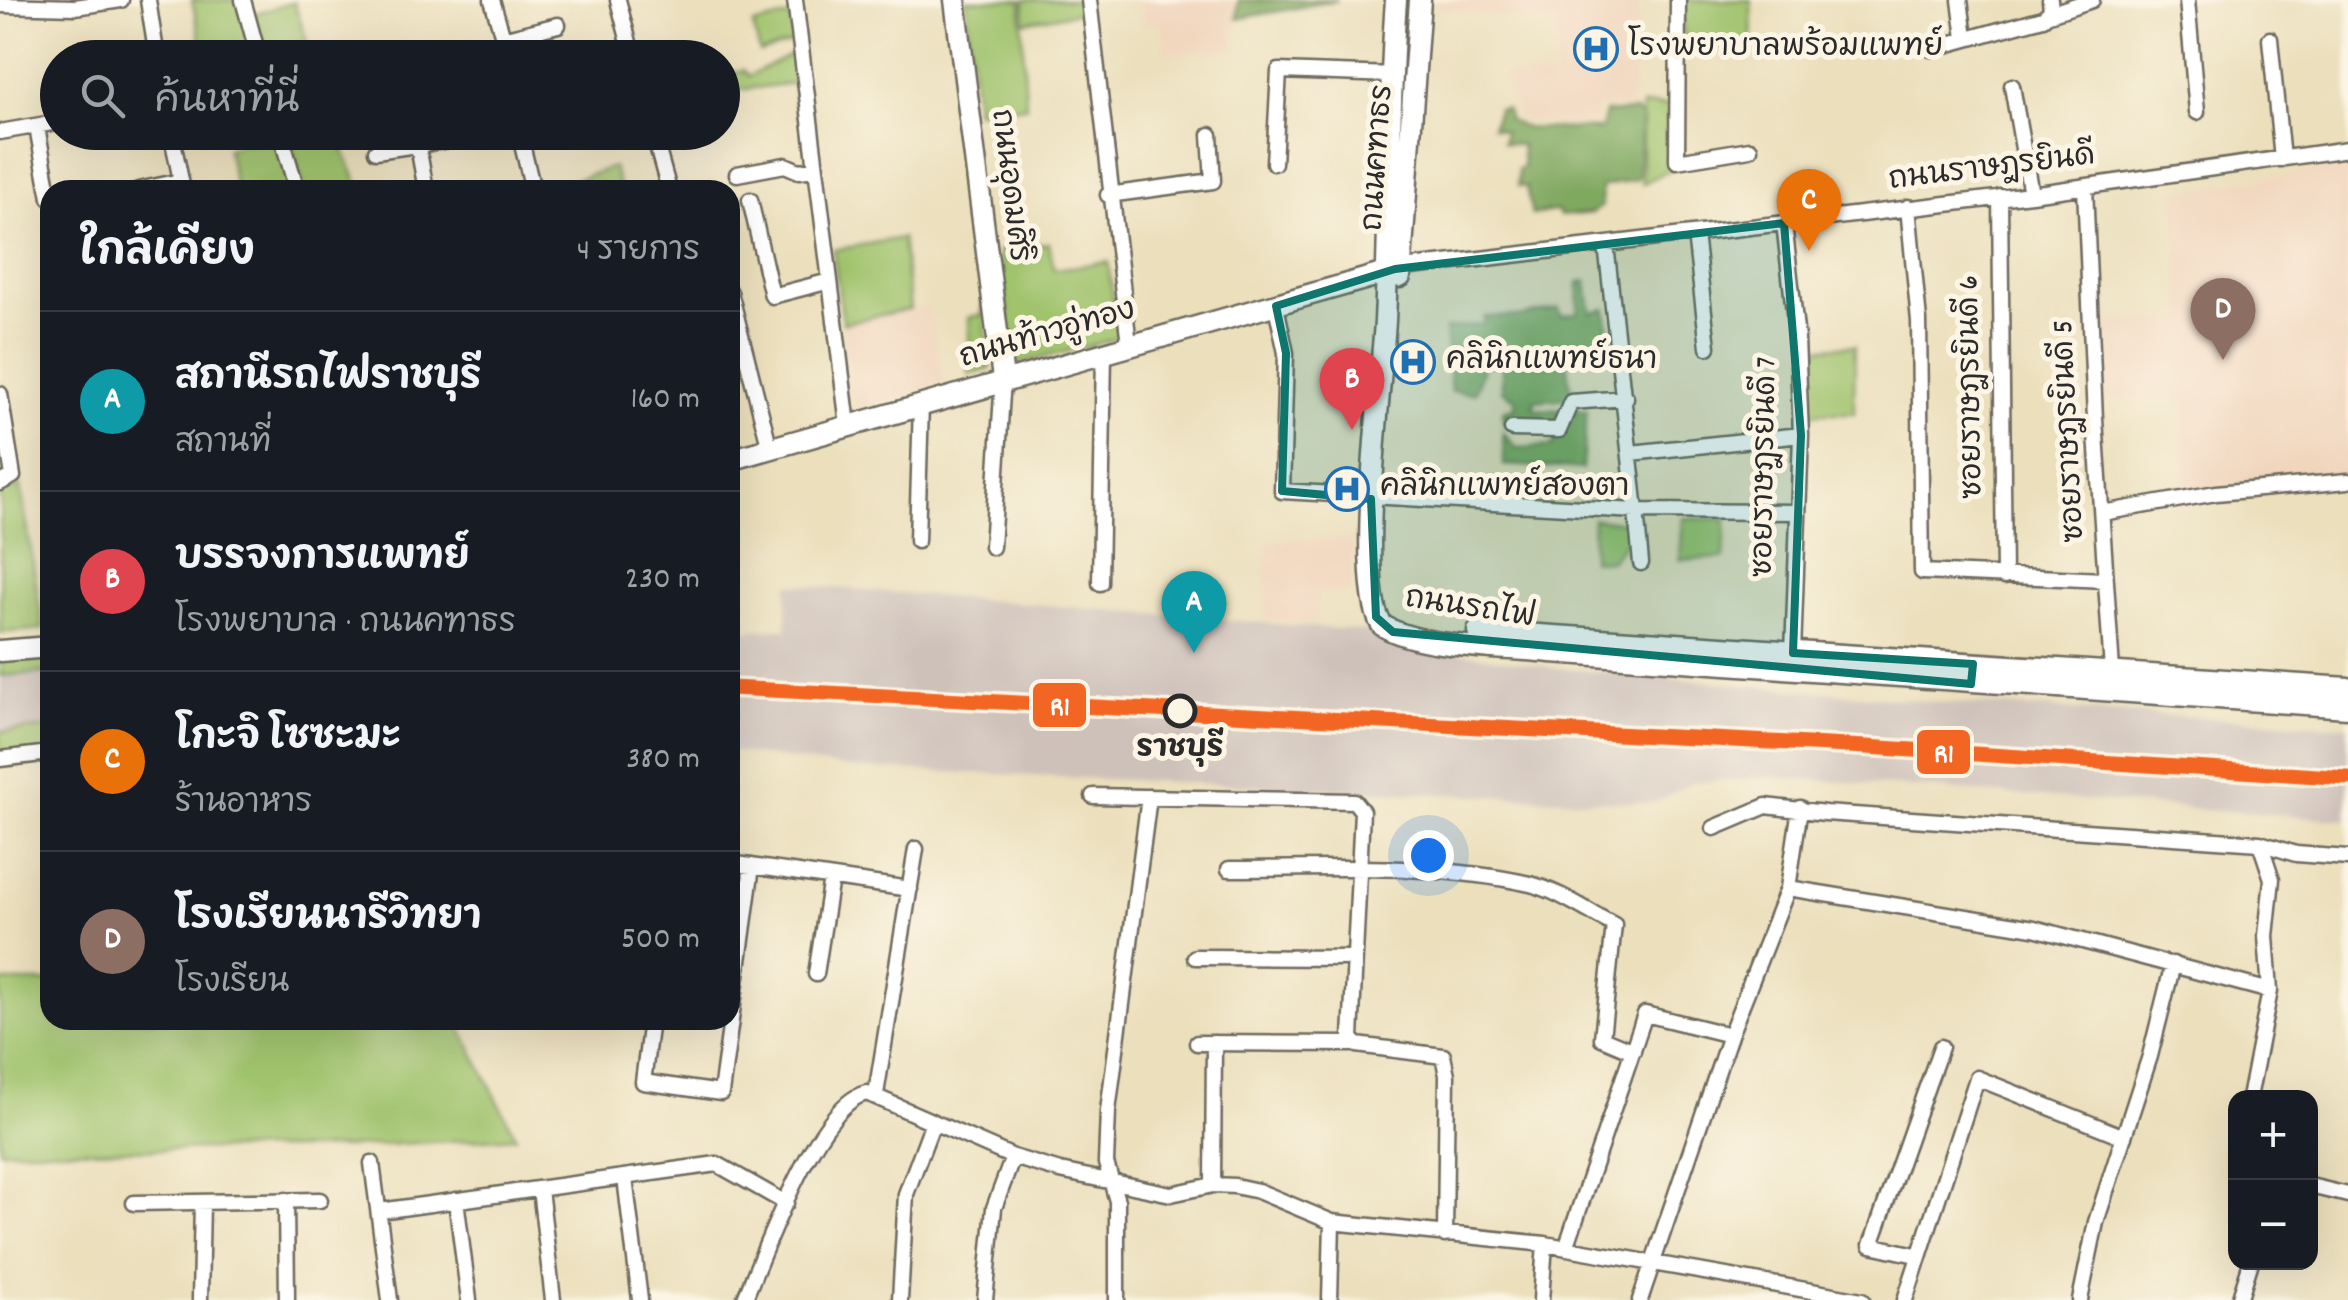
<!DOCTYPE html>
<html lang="th">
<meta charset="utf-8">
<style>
body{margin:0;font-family:Dekko,"Playpen Sans Thai",sans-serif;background:#242831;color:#f1f3f6}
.controls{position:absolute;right:30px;bottom:30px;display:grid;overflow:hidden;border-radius:20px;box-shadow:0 10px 40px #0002}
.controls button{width:90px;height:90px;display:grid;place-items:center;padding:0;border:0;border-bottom:2px solid #363941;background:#171b24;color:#f1f3f6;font:50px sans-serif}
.you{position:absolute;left:1428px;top:855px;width:35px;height:35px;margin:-25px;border:8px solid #fff;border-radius:50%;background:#1a73e8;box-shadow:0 0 0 15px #1a73e833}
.badge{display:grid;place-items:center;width:65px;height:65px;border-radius:50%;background:#0f766e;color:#fff;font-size:32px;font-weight:700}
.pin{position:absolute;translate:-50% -82px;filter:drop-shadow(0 2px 5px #0008)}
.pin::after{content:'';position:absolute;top:52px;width:35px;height:30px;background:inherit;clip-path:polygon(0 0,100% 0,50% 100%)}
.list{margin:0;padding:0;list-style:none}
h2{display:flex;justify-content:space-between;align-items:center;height:130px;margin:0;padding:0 40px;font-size:42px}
h2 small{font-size:32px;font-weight:400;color:#9ea1a6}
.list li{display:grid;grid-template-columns:65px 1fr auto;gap:30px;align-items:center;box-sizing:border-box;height:180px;padding:0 40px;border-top:2px solid #363941}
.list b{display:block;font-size:38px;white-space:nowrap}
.list p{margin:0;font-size:32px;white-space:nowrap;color:#9ea1a6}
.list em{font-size:32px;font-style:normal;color:#9ea1a6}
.icon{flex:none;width:55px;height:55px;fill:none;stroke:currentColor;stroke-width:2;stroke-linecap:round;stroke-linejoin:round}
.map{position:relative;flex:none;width:2348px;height:1300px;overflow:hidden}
.search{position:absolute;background:#171b24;box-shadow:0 10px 40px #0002;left:40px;top:40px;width:700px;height:110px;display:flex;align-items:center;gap:25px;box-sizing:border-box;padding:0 35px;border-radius:55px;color:#9ea1a6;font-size:38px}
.panel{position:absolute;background:#171b24;box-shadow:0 10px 40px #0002;left:40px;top:180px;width:700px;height:850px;border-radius:30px}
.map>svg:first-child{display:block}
.built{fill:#f1d5bd}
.industrial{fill:#cec1ba}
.green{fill:#a0c36d;stroke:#66774c;stroke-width:2.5}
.forest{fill:#80a960;stroke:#566a46;stroke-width:2.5}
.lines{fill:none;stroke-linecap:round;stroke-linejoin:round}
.street-casing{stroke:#6e6a5e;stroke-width:19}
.secondary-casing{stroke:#6e6a5e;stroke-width:25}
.street{stroke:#fff;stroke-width:14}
.secondary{stroke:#fff;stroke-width:20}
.rail-1-casing{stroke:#fcf5e5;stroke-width:22}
.rail-1{stroke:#f26522;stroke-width:15}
.marked{fill:#0f766e;fill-opacity:0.2;stroke:#0f766e;stroke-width:8;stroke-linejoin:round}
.stop-dot{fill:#fcf5e5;stroke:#2b2b2b;stroke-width:5}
.labels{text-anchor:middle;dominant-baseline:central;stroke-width:10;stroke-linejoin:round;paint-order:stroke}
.poi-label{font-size:30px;fill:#2b2b2b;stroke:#fcf5e5;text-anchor:start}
.street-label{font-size:30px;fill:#2b2b2b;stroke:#fcf5e5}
.stop-label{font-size:30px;font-weight:bold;fill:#2b2b2b;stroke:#fcf5e5}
.line-badge{stroke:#fcf5e5;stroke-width:4}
.badge-label{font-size:28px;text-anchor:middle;font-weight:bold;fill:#fff}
</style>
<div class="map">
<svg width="2348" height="1300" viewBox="0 0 2348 1300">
<rect width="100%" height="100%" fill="#fcf5e5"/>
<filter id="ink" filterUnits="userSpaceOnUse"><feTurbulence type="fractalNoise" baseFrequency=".01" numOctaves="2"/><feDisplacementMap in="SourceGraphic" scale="20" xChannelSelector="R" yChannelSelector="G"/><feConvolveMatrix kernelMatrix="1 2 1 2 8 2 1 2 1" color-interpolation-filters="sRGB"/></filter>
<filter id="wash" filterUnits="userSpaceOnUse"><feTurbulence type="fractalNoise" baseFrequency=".0048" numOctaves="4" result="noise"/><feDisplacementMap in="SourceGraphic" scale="40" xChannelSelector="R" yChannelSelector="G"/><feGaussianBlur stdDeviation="2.25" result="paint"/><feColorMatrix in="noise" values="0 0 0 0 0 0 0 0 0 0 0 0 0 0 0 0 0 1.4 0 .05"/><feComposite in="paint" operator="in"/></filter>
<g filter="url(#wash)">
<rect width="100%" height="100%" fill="#ebdfbc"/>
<path class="built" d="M1141,0H1236L1233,50L1165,53L1161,22L1143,23Z
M1437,0H1638L1632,107L1597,108L1592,124L1538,122L1518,116L1503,75L1556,76L1557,22L1437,9Z
M2348,166V475L2186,492L2182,398L2100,400L2098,322L2183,320L2174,192Z
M929,307L944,383L856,411L843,323Z
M1353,540L1350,592L1320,594L1316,623L1265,620L1267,541Z"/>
<path class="industrial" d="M788,584L1376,632L1395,643L1556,668L1934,702L2348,726V820L1777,777L1693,782L1654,803L849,768L730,751V630L786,629Z
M50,669V747L0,751V673Z"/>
<path class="green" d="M192,0H239L254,57H204Z
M966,0H1021L1026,106L976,111Z
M1024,0H1078L1079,12L1025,22Z
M1682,0H1751L1752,47L1684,49Z
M294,2L312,57H266L254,14Z
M790,16L794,42L760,53L753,25Z
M796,52L802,113L798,116L794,83L723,92V75L743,70L749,76Z
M1673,105L1674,167L1642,184V106Z
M288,133H336L361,190H304Z
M276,134L292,190H236L227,148Z
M613,167L621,190H547V189Z
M902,238L910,309L843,323L833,250Z
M1049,243L1054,269L1108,262L1119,338L1015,365L999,251Z
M983,299L990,369L969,375V317L982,315Z
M1855,345L1854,413H1810L1808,348Z
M21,486L43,629L0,633V491Z
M1683,518L1726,519L1724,558L1680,560Z
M1593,519L1626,522L1630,536L1610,561L1592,560Z
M50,655V672L0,676V660Z
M50,728V763L0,765V732Z
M50,982V1020H457L516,1137L316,1149L0,1150V982Z"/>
<path class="forest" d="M1238,0H1338L1237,19Z
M1498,109H1506L1509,120L1525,128L1601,129L1605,113L1635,111L1642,116L1638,179L1601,187L1602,206L1592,213L1560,216L1558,210L1532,215L1526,187L1518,186V169L1523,167L1521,145L1503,143L1504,131L1492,127Z
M1587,281L1591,312L1606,309L1611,351L1566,357L1572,398L1534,401L1535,409L1562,410L1555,425H1504L1503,411L1515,408V398L1502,390V364L1484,365L1475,393L1451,391L1445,329L1484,324V317L1522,316L1559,308L1561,316L1578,313L1579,282Z
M1576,410L1587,411L1582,469L1504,465L1503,432L1517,448L1552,446Z"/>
</g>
<g filter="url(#ink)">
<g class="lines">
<g class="street-casing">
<path id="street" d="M148,0L157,58
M243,0L259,58
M492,0L509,58
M618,0L633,58
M795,0L848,425
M1089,0L1129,344
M1678,0L1677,161L1750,149
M1960,0L1965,38
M2187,0L2197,112
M0,5L75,7L121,0
M2046,15L2092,0
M502,39L558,25
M2270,39L2282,159
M1931,49L2043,18L2051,11L2050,0
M2012,86L2031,194
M37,127L50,198
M0,132L58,122
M171,132L183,190
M280,132L297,190
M519,132L533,190
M653,132L669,190
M418,146L426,190
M376,151L504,132
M1274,163L1279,71L1393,75
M737,174L785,165L799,171L814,169
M2085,187L2095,419L2112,671
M138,190L181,181
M1108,195L1213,181L1210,135
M2000,197L2004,577
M750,200L772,296L830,281
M1908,207L1919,321L1922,572L2105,580
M1784,223L1797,339L1801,435L1793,653
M1695,234L1708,347
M1403,268L2031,194L2348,149
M730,292L770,449
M1276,306L1286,353L1282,491L1636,511L1606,245
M0,394L13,476L0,483
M1512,429L1559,430L1571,402L1626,398
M1631,453L1801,435
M2102,513L2216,493L2348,481
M917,541L921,403
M992,547L1003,379
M1641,563L1636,511L1796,512
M1100,583L1104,353
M0,759L50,753
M1093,796L1354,801L1362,811L1351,1038L1357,1045L1443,1056L1447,1075L1445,1235
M1714,828L1766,806L1825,813L2260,843L2296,854L2348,858
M730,863L910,889
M1229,869C1327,869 1434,862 1530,884C1559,891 1587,911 1614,925L1602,1038L1633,1051
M1788,888L2034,928L2270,991
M1195,957L1355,958
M816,974L831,878
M651,1020L643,1082L721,1093L752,866
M1197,1043L1355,1044
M876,1094L916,849
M2249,1098L2270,991L2266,936L2272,879L2260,843
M372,1163L390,1300
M625,1178L640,1300
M1213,1185L1214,1043
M2310,1186L2348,1195
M540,1189L553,1300
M286,1200L287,1300
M456,1200L469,1300
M134,1203L320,1200
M380,1211L717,1164L786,1203
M1566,1248L1645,1014L1730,1035
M1916,1255L1871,1245L1941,1047
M200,1300L202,1202
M744,1300C764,1253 818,1102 867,1093L1013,1157L1060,1171L1171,1194L1213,1185L1235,1186L1258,1191L1332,1222L1545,1244L1862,1300
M900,1300L906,1194L933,1122
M985,1300L994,1208L1013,1157
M1117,1300V1201L1106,1163L1108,1111L1149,797
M1330,1300L1332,1222
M1541,1300L1545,1244
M1640,1300L1730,1035L1788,888L1800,808
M1905,1300L1977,1078L2124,1137
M2080,1300L2096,1222L2150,1056L2173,964
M2239,1300L2251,1262"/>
</g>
<g class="secondary-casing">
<path id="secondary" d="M955,0L1003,379
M1396,0C1388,107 1390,215 1385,321C1382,376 1355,588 1382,625C1419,649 1505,647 1551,652L2348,707
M1400,277L1420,0
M730,460L1403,268
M1478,631L2348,688
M0,651L50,647"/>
</g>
<use href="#street" class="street"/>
<use href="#secondary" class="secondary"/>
<g class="rail-1-casing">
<path id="rail-1" d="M730,688L1866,747L2348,778"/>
</g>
<use href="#rail-1" class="rail-1"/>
</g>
</g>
<path class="marked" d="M1784,223L1801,435L1793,653L1973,664L1971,684L1393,632L1376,617L1371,499L1282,491L1286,353L1276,306L1395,269Z"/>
<defs>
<g id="hospital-ring" transform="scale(2.25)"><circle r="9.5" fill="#fcf5e5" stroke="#1f6fb2" stroke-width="1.5"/><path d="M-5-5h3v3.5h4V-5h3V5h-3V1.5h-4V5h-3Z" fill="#1f6fb2"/></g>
</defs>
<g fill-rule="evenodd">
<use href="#hospital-ring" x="1596" y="49"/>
<use href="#hospital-ring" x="1413" y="362"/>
<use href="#hospital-ring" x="1347" y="489"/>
</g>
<circle class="stop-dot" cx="1180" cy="711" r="15"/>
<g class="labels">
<g class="poi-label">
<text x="1628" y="49">โรงพยาบาลพร้อมแพทย์</text>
<text x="1446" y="362">คลินิกแพทย์ธนา</text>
<text x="1380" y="489">คลินิกแพทย์สองตา</text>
</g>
<g class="street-label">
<text transform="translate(1380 158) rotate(-86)">ถนนคฑาธร</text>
<text transform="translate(1992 170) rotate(-7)">ถนนราษฎรยินดี</text>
<text transform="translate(1008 186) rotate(83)">ถนนอุดมศิริ</text>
<text transform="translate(1048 336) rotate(-16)">ถนนท้าวอู่ทอง</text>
<text transform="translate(1973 387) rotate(-91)">ซอยราษฎรยินดี 6</text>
<text transform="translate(2071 431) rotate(-93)">ซอยราษฎรยินดี 5</text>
<text transform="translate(1767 467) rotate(-89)">ซอยราษฎรยินดี 7</text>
<text transform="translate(1470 610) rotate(9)">ถนนรถไฟ</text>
</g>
<g class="stop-label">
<text x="1180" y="750">ราชบุรี</text>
</g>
</g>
<g class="line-badge">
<rect x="1031" y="681" width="57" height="48" rx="10" fill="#f26522"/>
<rect x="1915" y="728" width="57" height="48" rx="10" fill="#f26522"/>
</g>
<g class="badge-label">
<text x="1060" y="715">R1</text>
<text x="1944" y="762">R1</text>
</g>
</svg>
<div class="controls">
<button>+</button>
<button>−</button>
</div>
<div class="you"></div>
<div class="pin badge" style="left:1194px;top:653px;background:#0f9aa8">A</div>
<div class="pin badge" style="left:1352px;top:430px;background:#e0444e">B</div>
<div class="pin badge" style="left:1809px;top:251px;background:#e8710a">C</div>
<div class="pin badge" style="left:2223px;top:360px;background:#8d6e63">D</div>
<div class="search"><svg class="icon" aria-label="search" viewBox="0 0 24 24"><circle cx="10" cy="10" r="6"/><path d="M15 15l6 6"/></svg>ค้นหาที่นี่</div>
<section class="panel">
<h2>ใกล้เคียง<small>4 รายการ</small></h2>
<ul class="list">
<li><span class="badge" style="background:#0f9aa8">A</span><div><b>สถานีรถไฟราชบุรี</b><p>สถานที่</p></div><em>160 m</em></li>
<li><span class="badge" style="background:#e0444e">B</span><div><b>บรรจงการแพทย์</b><p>โรงพยาบาล · ถนนคฑาธร</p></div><em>230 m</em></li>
<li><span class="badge" style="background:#e8710a">C</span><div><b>โกะจิ โซซะมะ</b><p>ร้านอาหาร</p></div><em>380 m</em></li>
<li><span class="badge" style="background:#8d6e63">D</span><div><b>โรงเรียนนารีวิทยา</b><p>โรงเรียน</p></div><em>500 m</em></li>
</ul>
</section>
</div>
